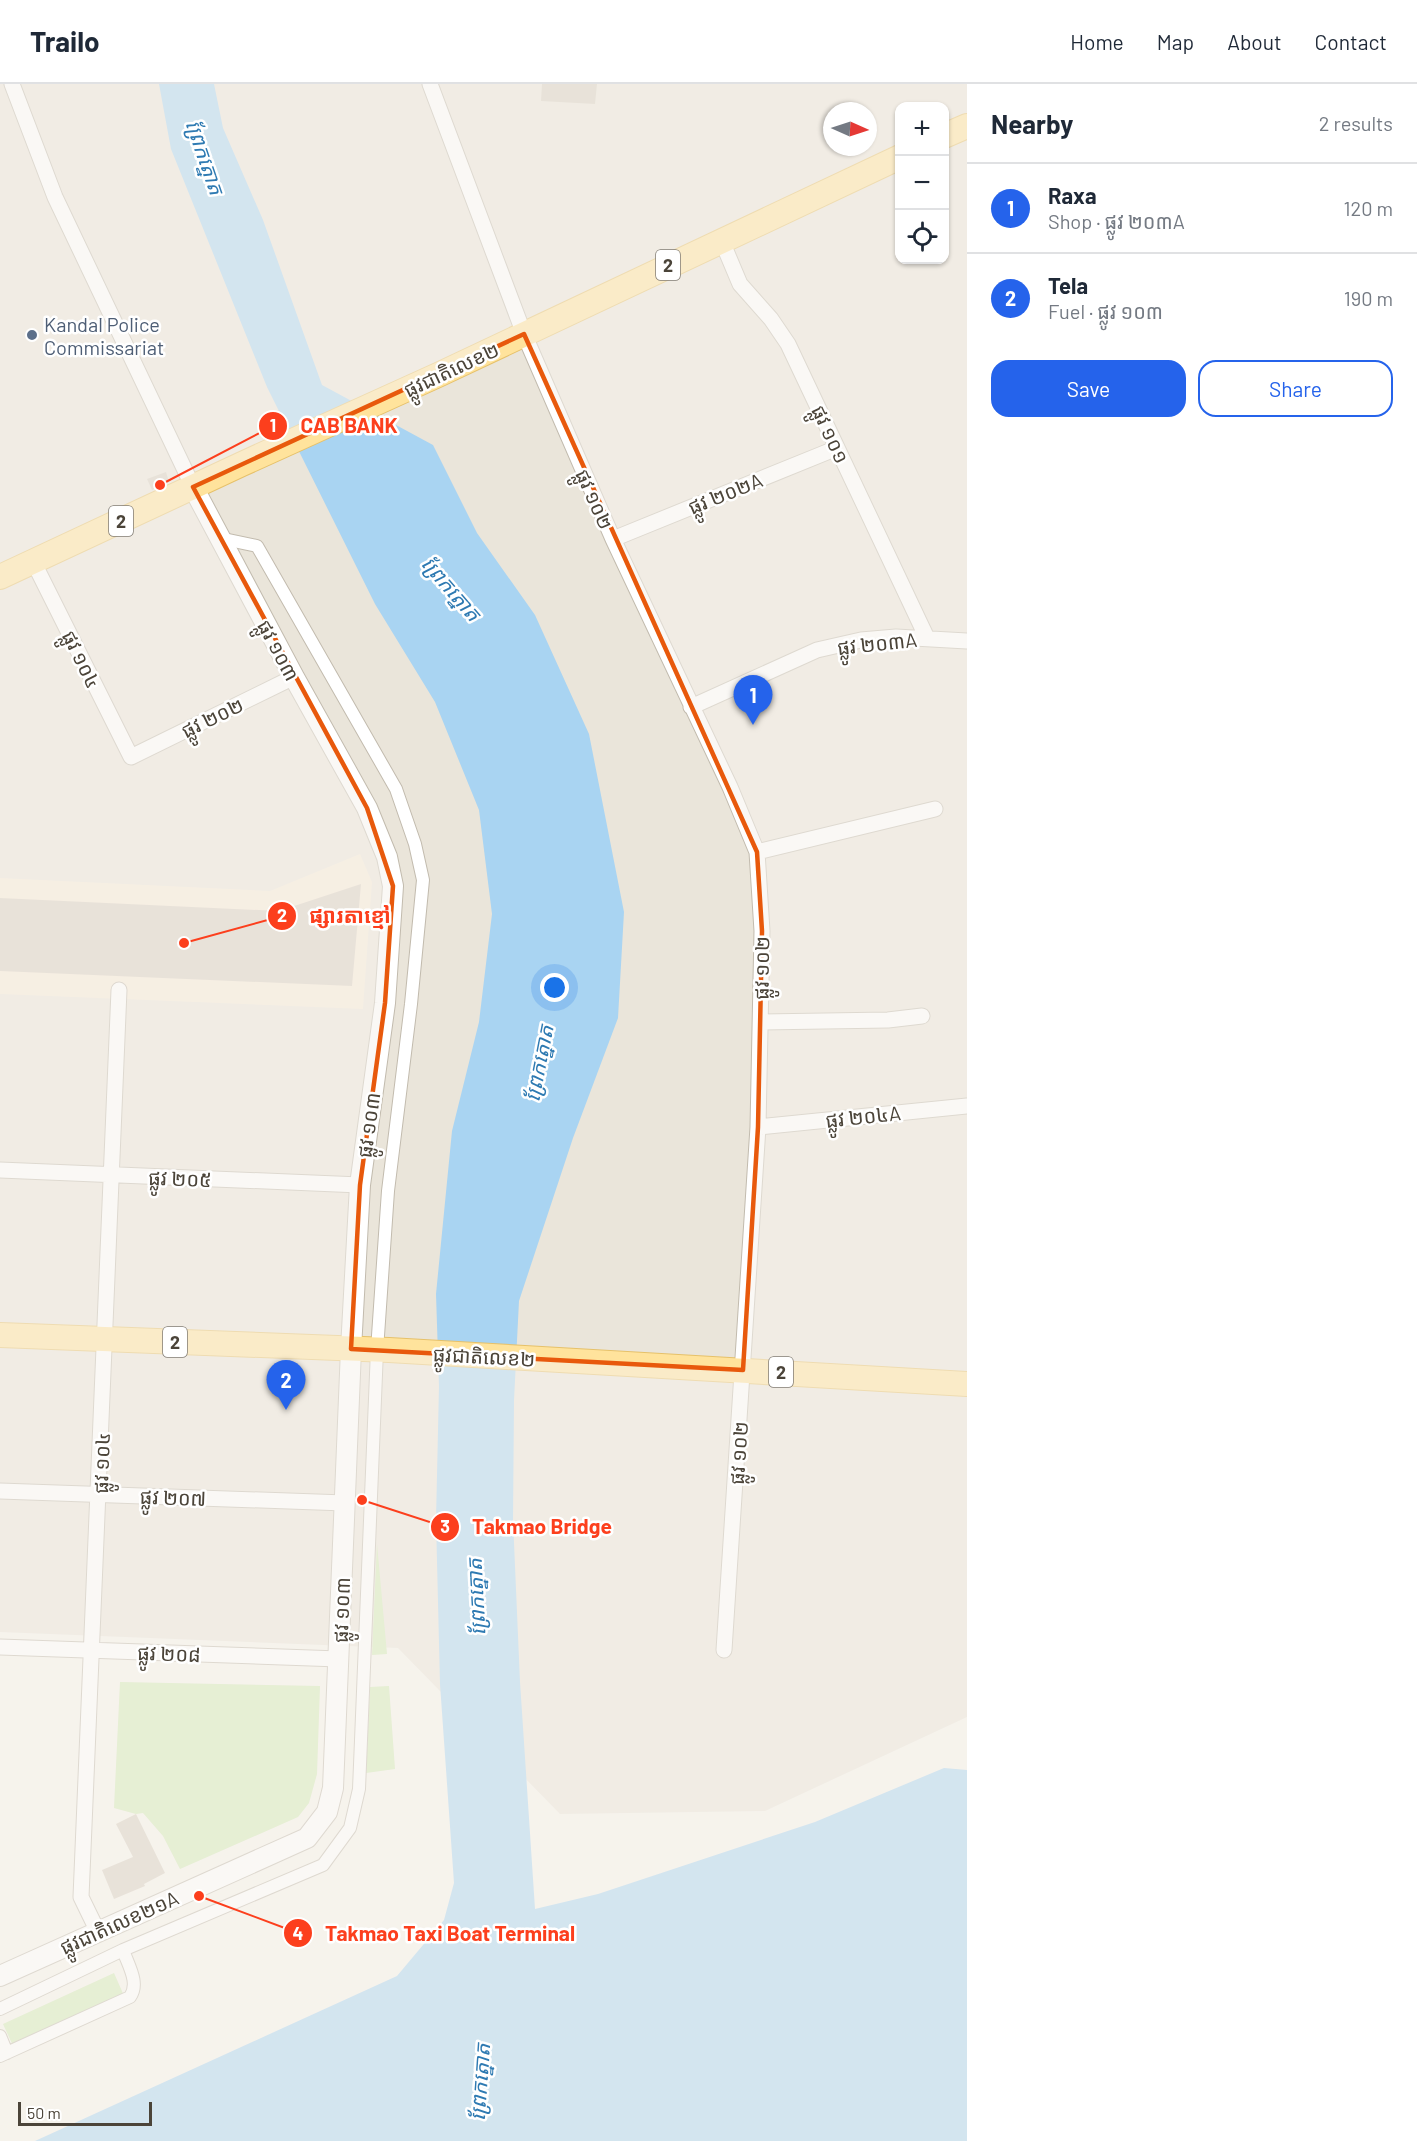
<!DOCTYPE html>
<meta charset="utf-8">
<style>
body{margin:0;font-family:Barlow,"Noto Sans Khmer",sans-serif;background:#f2f2f3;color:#1f2937}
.controls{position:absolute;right:18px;top:18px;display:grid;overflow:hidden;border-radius:12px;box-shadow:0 2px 4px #0004}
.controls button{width:54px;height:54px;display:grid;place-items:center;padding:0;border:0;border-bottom:2px solid #e0e1e3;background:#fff;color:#1f2937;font:30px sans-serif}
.compass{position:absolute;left:823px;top:18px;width:54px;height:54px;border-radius:50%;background:#fff;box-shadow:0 2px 4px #0004;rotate:93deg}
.scale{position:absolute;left:18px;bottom:15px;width:134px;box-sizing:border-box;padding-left:6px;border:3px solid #4b4439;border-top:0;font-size:16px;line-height:21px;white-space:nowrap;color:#4b4439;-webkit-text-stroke:4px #fff;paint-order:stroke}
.you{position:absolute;left:555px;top:904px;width:21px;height:21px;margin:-15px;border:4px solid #fff;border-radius:50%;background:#1a73e8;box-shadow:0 0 0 9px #1a73e833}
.badge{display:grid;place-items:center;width:39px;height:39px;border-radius:50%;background:#2563eb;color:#fff;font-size:20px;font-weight:700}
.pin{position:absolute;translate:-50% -50px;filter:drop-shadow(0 2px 3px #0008)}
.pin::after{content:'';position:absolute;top:32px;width:21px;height:18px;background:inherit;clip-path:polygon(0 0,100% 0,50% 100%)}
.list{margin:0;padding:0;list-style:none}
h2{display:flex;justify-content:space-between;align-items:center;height:78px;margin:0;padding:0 24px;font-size:26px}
h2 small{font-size:20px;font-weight:400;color:#747a83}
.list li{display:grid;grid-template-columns:39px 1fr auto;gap:18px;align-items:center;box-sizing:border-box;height:90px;padding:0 24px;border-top:2px solid #e0e1e3}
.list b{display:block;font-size:22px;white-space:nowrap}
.list p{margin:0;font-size:20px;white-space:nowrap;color:#747a83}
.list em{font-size:20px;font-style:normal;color:#747a83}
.actions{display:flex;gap:12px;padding:18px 24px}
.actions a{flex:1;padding:14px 0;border:2px solid #2563eb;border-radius:18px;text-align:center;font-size:21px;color:#2563eb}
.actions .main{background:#2563eb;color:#fff}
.icon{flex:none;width:33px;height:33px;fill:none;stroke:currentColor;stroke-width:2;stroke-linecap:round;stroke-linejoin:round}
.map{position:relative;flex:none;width:967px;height:2057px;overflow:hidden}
header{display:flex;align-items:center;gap:36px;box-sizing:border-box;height:84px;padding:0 30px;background:#fff;border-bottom:2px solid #e0e1e3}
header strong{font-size:28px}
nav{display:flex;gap:33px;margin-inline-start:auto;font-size:21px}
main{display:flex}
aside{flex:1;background:#fff}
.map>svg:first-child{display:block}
.residential{fill:#eae5da;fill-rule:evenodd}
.commercial{fill:#f7ead8}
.green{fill:#d2eab5}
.water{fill:#a9d4f2}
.building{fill:#d8cfc1}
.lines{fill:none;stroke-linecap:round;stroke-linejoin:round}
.pedestrian-casing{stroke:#c2bbae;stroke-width:14}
.minor-casing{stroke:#c2bbae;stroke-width:17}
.tertiary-casing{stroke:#c2bbae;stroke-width:22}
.primary-casing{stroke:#e6c16a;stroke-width:26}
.pedestrian{stroke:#fff;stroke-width:12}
.minor{stroke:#fff;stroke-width:15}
.tertiary{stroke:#fff;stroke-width:20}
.primary{stroke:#ffe39c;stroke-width:24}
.marked{fill:none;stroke:#e8590c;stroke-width:4.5;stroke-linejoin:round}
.service-dot{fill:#5c6f8a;stroke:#fff;stroke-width:2}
.labels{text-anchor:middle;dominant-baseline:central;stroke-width:5;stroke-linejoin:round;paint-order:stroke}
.shield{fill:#fff;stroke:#817c74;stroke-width:1.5}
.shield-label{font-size:18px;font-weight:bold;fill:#4b4439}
.service-label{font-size:20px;fill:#4e5e75;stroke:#fff;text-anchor:start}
.street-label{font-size:20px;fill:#4b4439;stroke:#fff}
.water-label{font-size:21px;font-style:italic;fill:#2e7ab2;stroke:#fff}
.leader{fill:none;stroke:#fc3f1d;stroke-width:2}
.callout-dot{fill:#fc3f1d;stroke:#fff;stroke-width:2}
.mark-label{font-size:18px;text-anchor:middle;font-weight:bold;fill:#fff}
.callout-label{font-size:21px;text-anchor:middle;font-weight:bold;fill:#fc3f1d;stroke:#fff;stroke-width:5;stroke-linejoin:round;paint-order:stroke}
</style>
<header>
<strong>Trailo</strong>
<nav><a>Home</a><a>Map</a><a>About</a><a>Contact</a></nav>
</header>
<main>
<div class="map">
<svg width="967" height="2057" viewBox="0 0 967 2057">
<rect width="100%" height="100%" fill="#f6f3ec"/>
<path class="residential" d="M0,0H967V1633L765,1727L560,1730L398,1564L0,1548ZM900,22H944V176H900ZM832,27H868V63H832Z"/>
<path class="commercial" d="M360,770L372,798L363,925L0,910V794L270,807Z"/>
<path class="green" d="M377,1460L387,1570L372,1571Z
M120,1598L320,1602L317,1690L309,1719L298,1733L180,1785L163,1752L143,1729L136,1730L114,1724Z
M389,1602L395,1685L366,1689L370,1603Z
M114,1889L125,1914L14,1964L3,1940Z"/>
<path class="water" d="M159,0H214L223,44L263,136L322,301L433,361L477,449L535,531L589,650L624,828L618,934L573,1054L519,1217L514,1316L513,1436L520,1598L535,1825L598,1810L815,1738L944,1684L967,1686V2057H35L397,1892L444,1836L454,1799L440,1600L436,1436L439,1302L436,1210L452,1047L479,938L492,830L479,726L435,618L375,520L267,303L171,65Z"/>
<path class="building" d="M542,0H597L595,20L541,17Z
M166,388L169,398L152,406L147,395Z
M361,800L352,902L0,887V814L279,827Z
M136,1730L165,1789L144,1800L145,1802L114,1815L102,1786L133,1773L116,1740Z"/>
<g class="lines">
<g class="pedestrian-casing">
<path id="pedestrian" d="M0,1925L123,1866L323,1781L350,1744L359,1705L377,1266L388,1107L411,920L423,796L415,760L396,705L257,462L219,454
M0,1952L7,1969
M0,1972L130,1913C140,1899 128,1881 123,1866"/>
</g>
<g class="minor-casing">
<path id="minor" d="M12,0L55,113L193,403
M430,0L524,250L613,455L730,703L757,768L762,847L758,1043L724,1566
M721,155L740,200L771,235L788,260L927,554
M613,455L837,364
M33,477L131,673L294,593
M691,623L817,566L861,556L896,553L967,557
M757,768L935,725
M761,938L888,936L922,932
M758,1043L967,1022
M0,1086L360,1101
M0,1407L345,1419
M0,1563L339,1575
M98,1848L81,1813L119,906"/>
</g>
<g class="tertiary-casing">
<path id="tertiary" d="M0,1892L307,1754L327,1728L333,1704L351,1265L360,1101L385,919L393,802L387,773L367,724L294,593L193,403"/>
</g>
<g class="primary-casing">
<path id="primary" d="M944,52L967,42
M0,493L242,380L438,291L900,73
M0,1251L389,1266L967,1300"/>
</g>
<use href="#pedestrian" class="pedestrian"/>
<use href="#minor" class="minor"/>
<use href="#tertiary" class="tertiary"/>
<use href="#primary" class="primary"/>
</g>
<path d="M0 0H967V2057H0ZM524,250L757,768L762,847L758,1043L743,1286L351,1265L360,1101L385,919L393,802L367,724L193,403Z" fill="#f6f3ec" fill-opacity=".55" fill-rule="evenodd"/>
<path class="marked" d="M524,250L757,768L762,847L758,1043L743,1286L351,1265L360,1101L385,919L393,802L367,724L193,403Z"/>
<circle class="service-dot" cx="32" cy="251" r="6"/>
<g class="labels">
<g class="shield">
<rect x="656" y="166" width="24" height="30" rx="4.5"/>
<rect x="109" y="422" width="24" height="30" rx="4.5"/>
<rect x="163" y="1243" width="24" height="30" rx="4.5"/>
<rect x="769" y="1273" width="24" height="30" rx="4.5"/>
</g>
<g class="shield-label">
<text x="668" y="181">2</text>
<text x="121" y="437">2</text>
<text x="175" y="1258">2</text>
<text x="781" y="1288">2</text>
</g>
<g class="service-label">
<text x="44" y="240">Kandal Police<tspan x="44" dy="23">Commissariat</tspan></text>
</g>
<g class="street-label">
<text transform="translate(451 285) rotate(-25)">ផ្លូវជាតិលេខ២</text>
<text transform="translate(831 350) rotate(65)">ផ្លូវ ១០១</text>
<text transform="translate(725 409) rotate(-22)">ផ្លូវ ២០២A</text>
<text transform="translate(595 415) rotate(66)">ផ្លូវ ១០២</text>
<text transform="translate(877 559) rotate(-6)">ផ្លូវ ២០៣A</text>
<text transform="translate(279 566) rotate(62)">ផ្លូវ ១០៣</text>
<text transform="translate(82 575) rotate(64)">ផ្លូវ ១០៤</text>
<text transform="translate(212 633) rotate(-26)">ផ្លូវ ២០២</text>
<text transform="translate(761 884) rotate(-89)">ផ្លូវ ១០២</text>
<text transform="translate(863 1032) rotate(-6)">ផ្លូវ ២០៤A</text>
<text transform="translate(368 1041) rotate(-82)">ផ្លូវ ១០៣</text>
<text transform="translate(180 1094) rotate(2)">ផ្លូវ ២០៥</text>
<text transform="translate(484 1272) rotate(3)">ផ្លូវជាតិលេខ២</text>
<text transform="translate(738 1369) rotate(-86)">ផ្លូវ ១០២</text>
<text transform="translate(101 1379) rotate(-88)">ផ្លូវ ១០៤</text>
<text transform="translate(173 1413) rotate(2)">ផ្លូវ ២០៧</text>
<text transform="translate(341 1526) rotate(-88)">ផ្លូវ ១០៣</text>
<text transform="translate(169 1569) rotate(2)">ផ្លូវ ២០៨</text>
<text transform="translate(119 1838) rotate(-24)">ផ្លូវជាតិលេខ២១A</text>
</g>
<g class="water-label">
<text transform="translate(206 73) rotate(71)">ព្រែកត្នោត</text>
<text transform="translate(452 504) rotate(49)">ព្រែកត្នោត</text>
<text transform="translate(538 979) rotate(-79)">ព្រែកត្នោត</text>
<text transform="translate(475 1513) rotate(-93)">ព្រែកត្នោត</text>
<text transform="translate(479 1998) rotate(-86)">ព្រែកត្នោត</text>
</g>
</g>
<path class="leader" d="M160 401L273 342M184 859L282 832M362 1416L445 1443M199 1812L298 1849"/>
<g class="callout-dot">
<circle cx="160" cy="401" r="6"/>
<circle cx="184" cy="859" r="6"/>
<circle cx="362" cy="1416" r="6"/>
<circle cx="199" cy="1812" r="6"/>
<circle cx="273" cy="342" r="15"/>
<circle cx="282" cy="832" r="15"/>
<circle cx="445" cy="1443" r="15"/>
<circle cx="298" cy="1849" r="15"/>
</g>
<g class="mark-label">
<text x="273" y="348">1</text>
<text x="282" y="838">2</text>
<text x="445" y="1449">3</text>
<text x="298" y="1856">4</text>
</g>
<g class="callout-label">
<text x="349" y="349">CAB BANK</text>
<text x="350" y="839">ផ្សារតាខ្មៅ</text>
<text x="542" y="1450">Takmao Bridge</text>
<text x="450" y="1857">Takmao Taxi Boat Terminal</text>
</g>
</svg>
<div class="controls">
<button>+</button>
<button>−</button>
<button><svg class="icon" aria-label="locate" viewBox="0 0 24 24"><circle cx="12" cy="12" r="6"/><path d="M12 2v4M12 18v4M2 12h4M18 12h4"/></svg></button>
</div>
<svg class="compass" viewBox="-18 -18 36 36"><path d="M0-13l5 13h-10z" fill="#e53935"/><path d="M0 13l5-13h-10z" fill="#747a83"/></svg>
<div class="scale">50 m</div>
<div class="you"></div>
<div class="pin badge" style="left:753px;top:641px">1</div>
<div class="pin badge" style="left:286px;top:1326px">2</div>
</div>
<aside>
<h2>Nearby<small>2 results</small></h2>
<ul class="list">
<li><span class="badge">1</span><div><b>Raxa</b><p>Shop · ផ្លូវ ២០៣A</p></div><em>120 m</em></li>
<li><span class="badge">2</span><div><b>Tela</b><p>Fuel · ផ្លូវ ១០៣</p></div><em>190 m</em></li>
</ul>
<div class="actions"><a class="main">Save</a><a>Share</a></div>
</aside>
</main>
